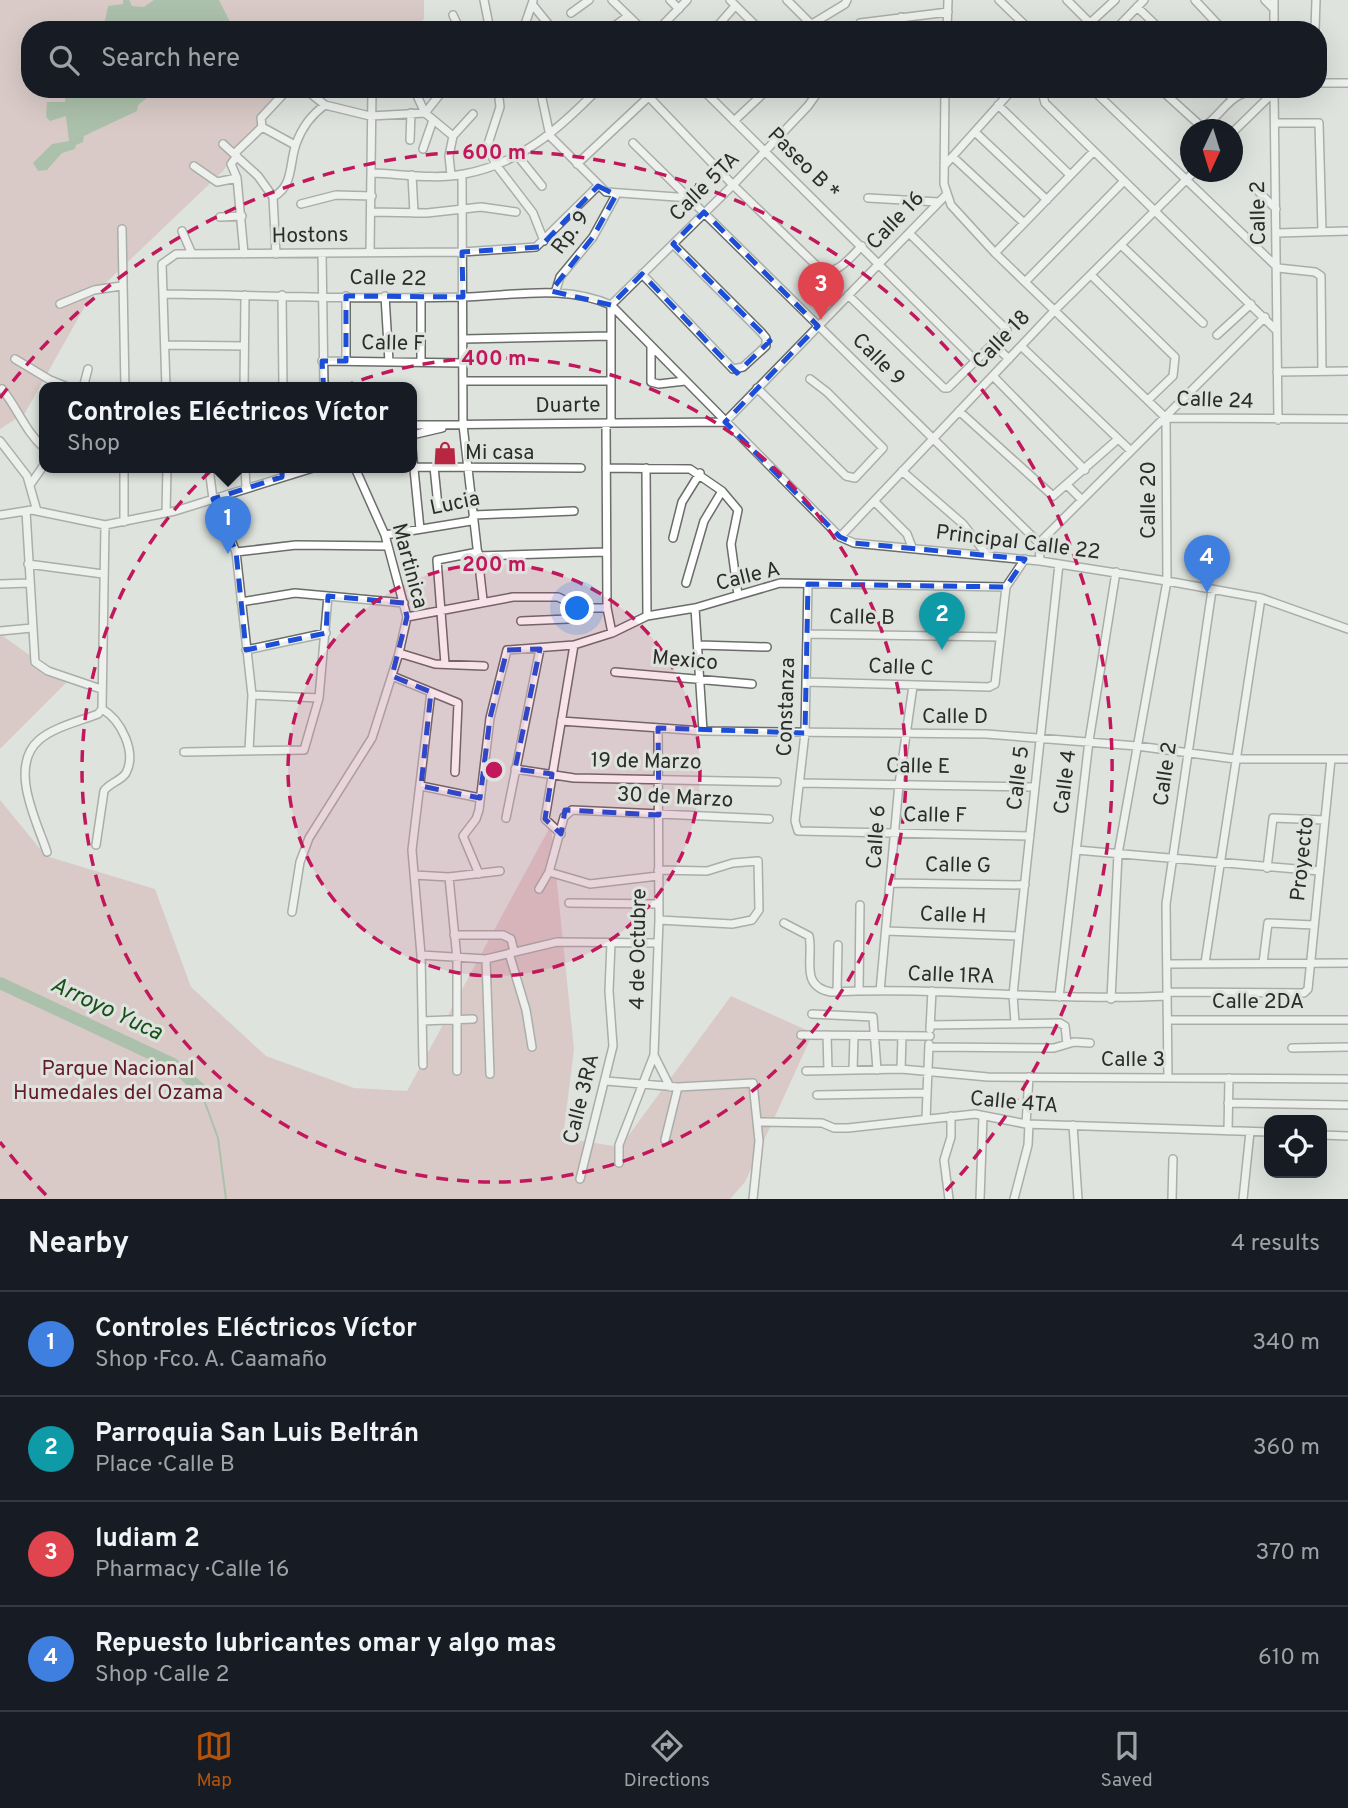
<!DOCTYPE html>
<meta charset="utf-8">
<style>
body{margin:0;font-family:Overpass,sans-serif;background:#242831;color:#f1f3f6}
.controls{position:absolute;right:21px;bottom:21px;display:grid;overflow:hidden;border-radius:14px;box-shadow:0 7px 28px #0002}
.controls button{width:63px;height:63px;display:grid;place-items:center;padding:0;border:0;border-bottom:2px solid #363941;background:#171b24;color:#f1f3f6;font:35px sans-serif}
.compass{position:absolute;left:1180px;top:119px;width:63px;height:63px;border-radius:50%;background:#171b24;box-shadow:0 7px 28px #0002;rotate:184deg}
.you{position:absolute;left:578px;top:609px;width:24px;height:24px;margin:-18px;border:5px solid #fff;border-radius:50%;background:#1a73e8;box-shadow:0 0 0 10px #1a73e833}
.badge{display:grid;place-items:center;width:46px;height:46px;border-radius:50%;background:#b45309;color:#fff;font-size:23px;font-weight:700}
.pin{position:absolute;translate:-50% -58px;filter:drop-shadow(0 2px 4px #0008)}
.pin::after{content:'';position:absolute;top:37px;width:24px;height:21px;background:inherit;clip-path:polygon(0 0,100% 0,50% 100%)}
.popup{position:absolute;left:39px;top:382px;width:378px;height:91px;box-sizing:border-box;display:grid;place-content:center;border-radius:14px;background:#171b24;filter:drop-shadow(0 2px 5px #0005);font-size:23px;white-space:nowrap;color:#9ea1a6}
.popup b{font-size:26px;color:#f1f3f6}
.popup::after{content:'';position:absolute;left:50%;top:100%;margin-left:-14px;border:14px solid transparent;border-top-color:#171b24}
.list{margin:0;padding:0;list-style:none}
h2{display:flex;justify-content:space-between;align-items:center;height:91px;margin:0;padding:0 28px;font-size:30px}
h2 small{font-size:23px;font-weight:400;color:#9ea1a6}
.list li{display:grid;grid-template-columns:46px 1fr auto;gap:21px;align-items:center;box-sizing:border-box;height:105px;padding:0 28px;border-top:2px solid #363941}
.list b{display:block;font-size:26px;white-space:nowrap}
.list p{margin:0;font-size:23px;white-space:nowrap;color:#9ea1a6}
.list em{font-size:23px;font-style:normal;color:#9ea1a6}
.icon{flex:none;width:38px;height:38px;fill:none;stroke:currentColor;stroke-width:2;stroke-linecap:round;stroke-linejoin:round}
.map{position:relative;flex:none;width:1348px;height:1199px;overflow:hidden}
.search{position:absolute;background:#171b24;box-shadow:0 7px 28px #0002;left:21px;right:21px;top:21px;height:77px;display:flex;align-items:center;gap:18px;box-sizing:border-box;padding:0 24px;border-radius:28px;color:#9ea1a6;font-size:26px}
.sheet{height:511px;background:#171b24}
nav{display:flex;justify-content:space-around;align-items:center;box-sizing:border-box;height:98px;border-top:2px solid #363941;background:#171b24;font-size:19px;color:#9ea1a6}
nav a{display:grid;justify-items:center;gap:4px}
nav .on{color:#b45309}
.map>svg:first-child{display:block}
.green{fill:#d3abab}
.water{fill:#70986e}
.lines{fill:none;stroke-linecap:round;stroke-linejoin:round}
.stream{stroke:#70986e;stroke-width:2}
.river{stroke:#70986e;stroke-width:12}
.minor-casing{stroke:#6a6e69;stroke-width:10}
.minor{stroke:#fff;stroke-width:7}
.marked{fill:none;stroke:#1d4ed8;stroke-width:5;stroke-dasharray:14 9;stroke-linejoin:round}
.ring{fill:none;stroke:#c2185b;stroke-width:3.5;stroke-dasharray:12 9}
.labels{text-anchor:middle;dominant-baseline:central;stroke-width:6;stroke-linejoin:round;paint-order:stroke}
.street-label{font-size:21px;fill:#2b2d2b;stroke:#dee3de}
.poi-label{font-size:21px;fill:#2b2d2b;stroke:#dee3de;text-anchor:start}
.park-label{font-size:21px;fill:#651b25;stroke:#dee3de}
.water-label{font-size:23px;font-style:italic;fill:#154e16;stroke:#dee3de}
.centre{fill:#c2185b;stroke:#dee3de;stroke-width:3.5}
.ring-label{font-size:21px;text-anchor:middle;font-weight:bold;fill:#c2185b;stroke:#dee3de;stroke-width:6;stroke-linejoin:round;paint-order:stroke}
</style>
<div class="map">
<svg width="1348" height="1199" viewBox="0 0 1348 1199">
<rect width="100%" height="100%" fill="#dee3de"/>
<path class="green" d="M0,0H424V19L411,30H30V89H284L223,171L89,299L25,413L0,429Z
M0,634L67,682L0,749Z
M0,800L46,856L155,889L191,987L266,1056L354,1088L407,1091L551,825L574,1049L563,1138L620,1147L731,996L813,1033L745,1182L730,1199H0Z"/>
<path class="water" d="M123,0H129L132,6L144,7L154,0H219L234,30H103L108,6L123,4Z
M66,89H158L138,105L137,111L84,136L83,142L76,145L75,149L62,153L47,170L38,171L33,163L52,144L69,141L66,116L50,121L46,117L47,102H65Z"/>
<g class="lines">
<path class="stream" d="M200,1089L218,1138L226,1199"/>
<path class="river" d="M0,983L173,1064L200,1089"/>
<g class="minor-casing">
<path id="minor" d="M484,0L490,30
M612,0L643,30
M670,0L679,9
M730,0L760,30
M787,0L817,30
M999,0L1030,30
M1067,0L1090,23L1115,0
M1195,0L1223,30
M1265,0L1273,8
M1274,0V30
M532,4L553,30
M1137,7L1161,30
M571,13L589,0
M453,15L460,30
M901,17V30
M860,23L948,12
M812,24L845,4L847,0
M523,30L533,1
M609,30L628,16
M658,30L687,0
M714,30L735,6
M947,30L948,0
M1115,30L1144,0
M1315,30L1316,0
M1318,83H1348
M305,89L325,105
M414,89L425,113L453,136L449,156L451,175
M498,89L500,107L487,147L497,166L533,213L544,241
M540,89L550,136L606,192L691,198
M702,89L976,361
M945,89L944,184L951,205L995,253L1166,418L1348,419
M1041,89L1045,103L1276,330
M1092,89L1278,268L1315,272L1321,276L1322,371
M1160,89L1203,128C1232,105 1229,87 1274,92
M1223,89L1231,97
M1274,89L1278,420
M649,97L733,185L820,269C837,277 850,257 862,246
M998,105L1070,175
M734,121L768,89
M1275,123H1319L1322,231
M262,127L261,118L288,89
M262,127L295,145
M975,132L1047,200
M1232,133L1274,92
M453,136L473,114
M410,140L411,113
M633,143L1039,543
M223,144L258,176L273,197L276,254
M423,149L433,120
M234,154L262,127
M517,155L542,186
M237,156L231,164L237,178L244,254
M953,157L1024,223
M577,164L657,89
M194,166L217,182L237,178
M944,166L1013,89
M373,173C402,174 435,180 464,174C520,164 560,128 598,89
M412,175L414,213
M462,175L463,425L483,600
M1256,189L1276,209
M273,197C294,186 289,163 296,144C302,127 311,115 325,105L370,116L425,113L444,89
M868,198L939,202
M301,204L336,195L372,196
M371,212L427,213L481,207L516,212
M220,217L242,216
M122,229L125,388
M182,231L192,254
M1277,233L1348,231
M1121,245L1203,323
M370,252L372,89
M322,253L324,388
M995,253L1093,152
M642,274L733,369L743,367L766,346V338L761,332L673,244
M1091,275L1175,357L1173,376L1148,400
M1026,281L1123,182
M555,293L560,277L593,237L616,195
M163,294C263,295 363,300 463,297C513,296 564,284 611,305L840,537L854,543L1040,561L1167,581L1261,598L1348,629
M282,295L283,388
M848,295L944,388H948L1007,330L909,233
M385,296L389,362
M421,297V362
M60,304L94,290L121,286
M611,305L733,185L808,106L820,89
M1217,335L1251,304
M464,339L610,336
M993,344L1009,359
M165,345L244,346
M651,346V382L659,384L685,381
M1021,346L1131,451
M15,359L50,380L70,388
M322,361L463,363
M346,361V296
M1277,372L1348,371
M993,376L1085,470
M463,381H610
M83,388L88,369
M166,388L162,264L176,254L462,252L536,247L598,186
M244,388L245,295
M757,388L846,476L855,478L883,448L827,392L810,379
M2,389C18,409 25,431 44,448
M959,411L1053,496L1118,439
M725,422L946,195
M611,423V305
M606,424L607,608L612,633
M412,425L725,422
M412,435L442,428
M0,441L27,476L37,511
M412,449L420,529
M413,467L581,468
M434,467L438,506
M209,468L213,499L236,552L252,695L249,750
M245,468L246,488
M606,468L690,469L722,491L738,510L731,544L738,595
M646,468L647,616
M902,471L963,524L987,555
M30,485L44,465
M1068,486L1082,500
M874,501L907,534L912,547
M26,511L35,662L48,671L101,689
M166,513L167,468
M0,515L32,510L105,525L175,511L313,468
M124,522V468
M385,535L471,521L474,515L574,511
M840,537L1056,309L1194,172
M673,538L682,502L700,473
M236,552L296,545L388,546
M478,556L605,552
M1040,561L1039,543L1265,317
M28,564L103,574
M686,583L704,521L722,491
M0,584L29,583
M808,584L805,733L795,821L798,831L1030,836
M241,602L295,593L404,603
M695,608L703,731
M407,617L513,597H558L581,608H607
M521,621L568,619L575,604
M0,631L32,628
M808,634L1000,637
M699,645L767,647
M246,650L326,633
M399,653L435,664L484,666
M445,664L437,560L478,552
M615,672L752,684
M392,676L458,703L455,772
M806,682L989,687L995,684L1006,587L1025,559
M252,695L319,698
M561,721L703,731L986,734L1137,746L1235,759H1348
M184,752L304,750L319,698L328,596
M515,769L574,778L777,782
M801,783L1034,787
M421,786L480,798
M506,818L540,649
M561,834L545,819L574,645
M96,845L104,791C109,783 121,781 126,773C137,752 121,720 102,709
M1076,850L1320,871
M47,852C37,822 8,767 39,740C54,727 80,721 98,714L102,709L105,525
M1267,868L1273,818L1325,820
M658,870L707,871L733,863L758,861L759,910L752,920L732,924L659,920
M549,872L590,884L658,876
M479,874L463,836L476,819L479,810L490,718L507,650L574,645L612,633L647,616L695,608L780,583L1006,587
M414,875L449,877L500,871
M449,877L457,959V1071
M891,883L1025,885
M539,889L549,872L564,817L572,810L769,819
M569,903L658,904
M292,912L300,862L309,838L372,738L399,653L407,617L385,535L355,468
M784,923L809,936C814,958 799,986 831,992C943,986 1055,1002 1167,996
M886,931L1019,936
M454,935H503L511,939L514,951
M509,953L526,1010L532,1047
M421,955L486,959L557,942L658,943
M486,959L490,1074
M1205,963L1261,598
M1263,963L1268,923L1314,925
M1167,964L1348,963
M859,991L860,905
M880,991L899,784L913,686
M837,992L838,945
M1167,992L1304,993L1308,989L1331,759
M1059,997L1089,741L1116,572
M1111,999L1118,854L1167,581L1166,418
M812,1014L873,1017L877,1070
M1168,1020H1348
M422,1021L473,1019
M1015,1023L1013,995L1019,936L1059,564
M930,1025L1060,1023L1065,1026L1067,1044
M930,1029L932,991
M801,1035L930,1036
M827,1035L828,1070
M929,1047L1054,1048L1074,1042L1090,1043
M1292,1048L1348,1047
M654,1055L670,1087
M423,1065L421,955L412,850L431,692
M901,1069L902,1036
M853,1070L854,1036
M806,1071L901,1069L988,1077L1348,1079
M1168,1078L1166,904L1212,590
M606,1081L678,1087L753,1083L759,1141L753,1199
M817,1095L926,1093
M1228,1103L1348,1105
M926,1119L929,1044
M757,1122L822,1123L834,1128H848L975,1114L1026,1124L1269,1132
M1026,1124L1029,1077
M1073,1125L1078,1199
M1228,1131L1229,1078
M1322,1135L1348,1136
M665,1140L678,1087
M619,1163V1145L654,1055L659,920L658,728
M580,1179L613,1046L609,991L611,943
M949,1199L944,1160L951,1137V1116
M980,1199L983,1116
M1014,1199L1028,1145L1029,1124
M1172,1199L1173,1159
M1243,1199L1250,1132"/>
</g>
<use href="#minor" class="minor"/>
</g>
<path d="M0 0H1348V1199H0ZM598,186L616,195L593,237L551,291L611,305L642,274L737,373L770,341L673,244L704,212L818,326L725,422L840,537L854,543L1025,559L1006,587L808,584L805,733L658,728L659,815L565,810L561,834L545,819L552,774L515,769L540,649L507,650L490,718L480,798L421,786L431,692L392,676L407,617L404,603L328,596L326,633L246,650L236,552L213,499L282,477L283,426H326L322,361H346V296L463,297L462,252L540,247Z" fill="#dee3de" fill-opacity=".55" fill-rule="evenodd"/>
<path class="marked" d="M598,186L616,195L593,237L551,291L611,305L642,274L737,373L770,341L673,244L704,212L818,326L725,422L840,537L854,543L1025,559L1006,587L808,584L805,733L658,728L659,815L565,810L561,834L545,819L552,774L515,769L540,649L507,650L490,718L480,798L421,786L431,692L392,676L407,617L404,603L328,596L326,633L246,650L236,552L213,499L282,477L283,426H326L322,361H346V296L463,297L462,252L540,247Z"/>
<circle cx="494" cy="770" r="206" fill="#c2185b" fill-opacity=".12"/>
<g class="ring">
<circle cx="494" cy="770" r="206"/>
<circle cx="494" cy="770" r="412"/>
<path d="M46 1195A618 618 0 0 1 0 1142M0 398A618 618 0 1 1 942 1195"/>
</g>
<defs>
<g id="shop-bare" transform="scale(1.89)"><path d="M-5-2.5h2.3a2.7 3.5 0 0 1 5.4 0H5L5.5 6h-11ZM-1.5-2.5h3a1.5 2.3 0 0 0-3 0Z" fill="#b82641" stroke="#dee3de" stroke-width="2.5" paint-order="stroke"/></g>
</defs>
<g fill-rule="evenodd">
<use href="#shop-bare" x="445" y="453"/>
</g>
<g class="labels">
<g class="street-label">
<text transform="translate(803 164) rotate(45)">Paseo B *</text>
<text transform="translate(705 187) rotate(-45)">Calle 5TA</text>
<text transform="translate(1259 213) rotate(-91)">Calle 2</text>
<text transform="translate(896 221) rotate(-46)">Calle 16</text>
<text transform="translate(571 233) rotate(-53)">Rp. 9</text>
<text transform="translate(310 236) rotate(-1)">Hostons</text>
<text transform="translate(388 279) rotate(1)">Calle 22</text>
<text transform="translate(1002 340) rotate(-46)">Calle 18</text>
<text transform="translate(393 344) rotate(1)">Calle F</text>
<text transform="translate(878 360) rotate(45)">Calle 9</text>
<text transform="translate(1215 401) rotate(2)">Calle 24</text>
<text transform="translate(568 406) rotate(-1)">Duarte</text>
<text transform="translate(1149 500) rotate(-90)">Calle 20</text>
<text transform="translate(455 504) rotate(-12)">Lucia</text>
<text transform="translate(1018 543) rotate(7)">Principal Calle 22</text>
<text transform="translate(409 566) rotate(75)">Martinica</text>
<text transform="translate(748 577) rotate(-14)">Calle A</text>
<text transform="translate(862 618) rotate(1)">Calle B</text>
<text transform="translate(685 661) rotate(5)">Mexico</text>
<text transform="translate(901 668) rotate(2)">Calle C</text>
<text transform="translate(787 707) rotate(-88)">Constanza</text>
<text x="955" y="717">Calle D</text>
<text transform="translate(646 762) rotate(1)">19 de Marzo</text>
<text transform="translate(918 767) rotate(1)">Calle E</text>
<text transform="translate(1166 774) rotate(-82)">Calle 2</text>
<text transform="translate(1019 778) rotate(-83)">Calle 5</text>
<text transform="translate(1066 782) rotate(-83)">Calle 4</text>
<text transform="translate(675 798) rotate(3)">30 de Marzo</text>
<text transform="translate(935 816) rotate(1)">Calle F</text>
<text transform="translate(877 837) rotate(-86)">Calle 6</text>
<text transform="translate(1303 859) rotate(-84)">Proyecto</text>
<text transform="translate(958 866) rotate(1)">Calle G</text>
<text transform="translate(953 916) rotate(2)">Calle H</text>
<text transform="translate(639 949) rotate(-89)">4 de Octubre</text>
<text transform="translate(951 976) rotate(2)">Calle 1RA</text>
<text x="1258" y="1002">Calle 2DA</text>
<text x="1133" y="1060">Calle 3</text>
<text transform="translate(582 1099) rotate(-76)">Calle 3RA</text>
<text transform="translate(1014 1103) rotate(5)">Calle 4TA</text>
</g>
<g class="poi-label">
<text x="465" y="453">Mi casa</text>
</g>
<g class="park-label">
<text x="118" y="1069">Parque Nacional<tspan x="118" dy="24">Humedales del Ozama</tspan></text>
</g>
<g class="water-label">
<text transform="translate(106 1010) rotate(25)">Arroyo Yuca</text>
</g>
</g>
<circle cx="494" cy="770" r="10" class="centre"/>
<g class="ring-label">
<text x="494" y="159">600 m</text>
<text x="494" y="365">400 m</text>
<text x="494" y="571">200 m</text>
</g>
</svg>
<div class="controls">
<button><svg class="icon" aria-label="locate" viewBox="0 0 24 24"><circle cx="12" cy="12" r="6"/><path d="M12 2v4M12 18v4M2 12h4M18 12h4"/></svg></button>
</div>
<svg class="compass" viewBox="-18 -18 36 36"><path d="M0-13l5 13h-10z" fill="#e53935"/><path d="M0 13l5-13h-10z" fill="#9ea1a6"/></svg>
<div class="you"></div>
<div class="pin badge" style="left:228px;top:554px;background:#3f7fe0">1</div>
<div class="popup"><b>Controles Eléctricos Víctor</b>Shop</div>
<div class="pin badge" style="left:942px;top:650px;background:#0f9aa8">2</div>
<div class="pin badge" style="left:821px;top:320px;background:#e0444e">3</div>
<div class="pin badge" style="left:1207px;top:593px;background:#3f7fe0">4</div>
<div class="search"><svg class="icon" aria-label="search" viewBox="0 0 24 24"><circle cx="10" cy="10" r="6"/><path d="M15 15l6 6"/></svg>Search here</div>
</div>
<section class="sheet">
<h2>Nearby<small>4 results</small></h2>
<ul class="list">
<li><span class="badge" style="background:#3f7fe0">1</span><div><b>Controles Eléctricos Víctor</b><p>Shop · Fco. A. Caamaño</p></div><em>340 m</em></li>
<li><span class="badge" style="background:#0f9aa8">2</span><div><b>Parroquia San Luis Beltrán</b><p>Place · Calle B</p></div><em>360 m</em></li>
<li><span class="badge" style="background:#e0444e">3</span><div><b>ludiam 2</b><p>Pharmacy · Calle 16</p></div><em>370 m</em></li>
<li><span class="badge" style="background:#3f7fe0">4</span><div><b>Repuesto lubricantes omar y algo mas</b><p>Shop · Calle 2</p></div><em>610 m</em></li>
</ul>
</section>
<nav>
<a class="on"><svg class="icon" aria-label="map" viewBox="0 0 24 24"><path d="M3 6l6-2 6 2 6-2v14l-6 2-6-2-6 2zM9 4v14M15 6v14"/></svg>Map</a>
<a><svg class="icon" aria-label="directions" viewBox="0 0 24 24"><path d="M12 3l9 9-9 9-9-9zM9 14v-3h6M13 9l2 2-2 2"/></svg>Directions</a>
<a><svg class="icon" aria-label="saved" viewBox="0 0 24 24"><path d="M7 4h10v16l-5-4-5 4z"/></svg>Saved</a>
</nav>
